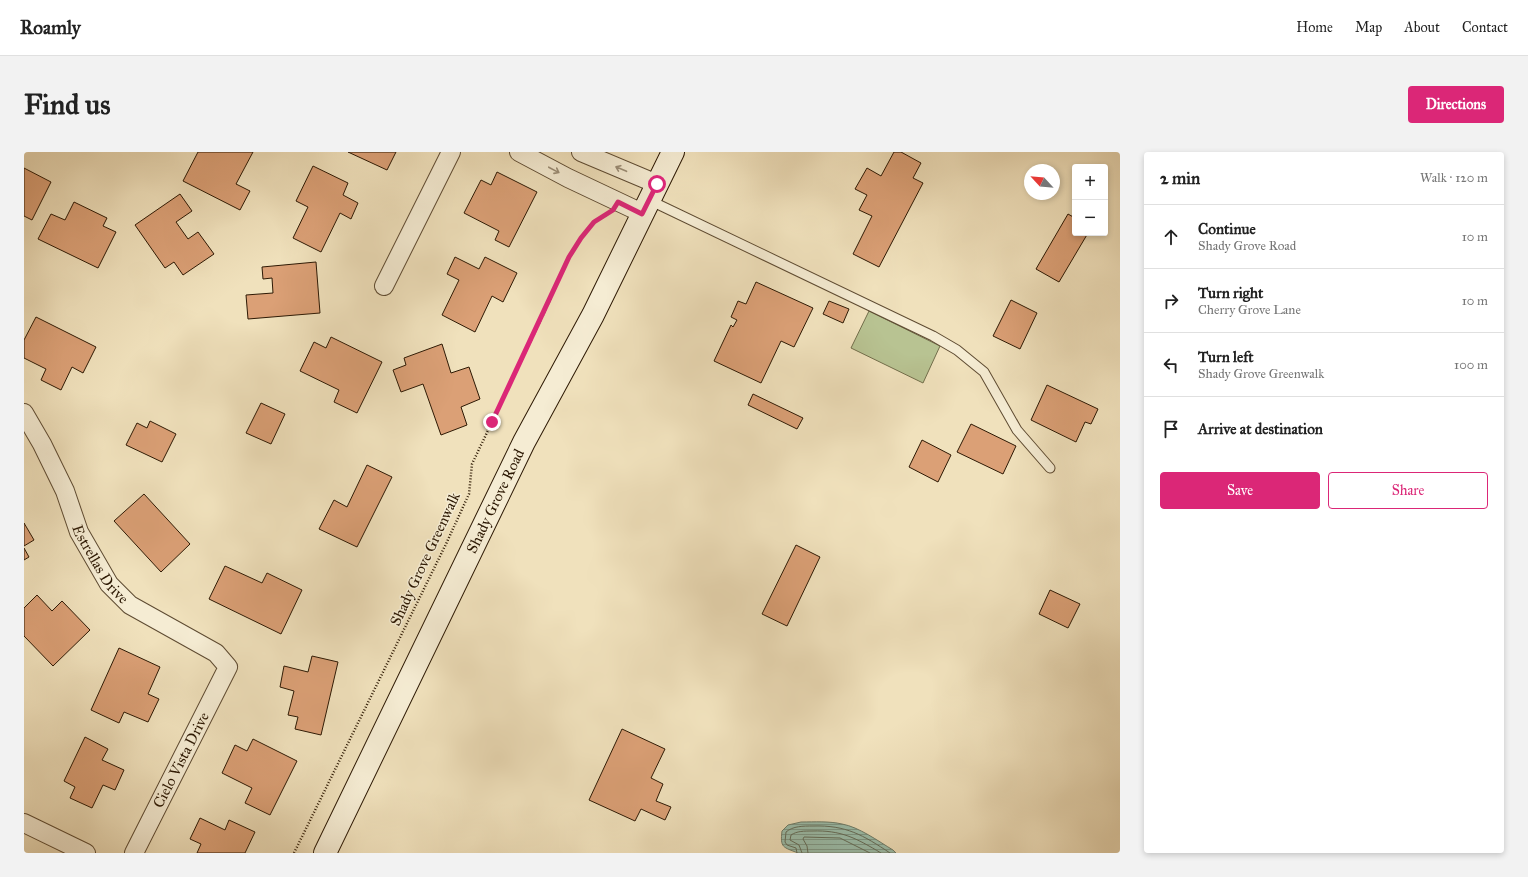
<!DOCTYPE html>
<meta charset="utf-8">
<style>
body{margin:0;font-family:"IM FELL Great Primer",serif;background:#f2f2f2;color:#222}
.controls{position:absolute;right:12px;top:12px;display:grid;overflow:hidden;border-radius:4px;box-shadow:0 2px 6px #0003}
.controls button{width:36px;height:36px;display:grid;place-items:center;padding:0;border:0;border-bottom:1px solid #e0e0e0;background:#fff;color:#222;font:20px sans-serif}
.compass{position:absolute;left:1000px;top:12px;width:36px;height:36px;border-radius:50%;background:#fff;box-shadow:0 2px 6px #0003;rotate:296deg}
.stop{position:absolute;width:12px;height:12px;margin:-9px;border:3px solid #db2777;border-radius:50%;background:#fff}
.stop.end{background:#db2777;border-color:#fff;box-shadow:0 1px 4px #0008}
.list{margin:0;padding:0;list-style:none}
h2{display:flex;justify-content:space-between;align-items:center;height:52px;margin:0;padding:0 16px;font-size:17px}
h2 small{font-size:13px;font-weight:400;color:#767676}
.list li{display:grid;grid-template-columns:26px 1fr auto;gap:12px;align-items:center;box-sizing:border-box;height:64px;padding:0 16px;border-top:1px solid #e0e0e0}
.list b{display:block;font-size:15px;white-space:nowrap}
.list p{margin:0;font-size:13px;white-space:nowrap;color:#767676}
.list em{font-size:13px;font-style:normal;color:#767676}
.actions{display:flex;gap:8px;padding:12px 16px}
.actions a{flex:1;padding:9px 0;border:1px solid #db2777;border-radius:4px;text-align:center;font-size:14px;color:#db2777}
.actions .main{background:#db2777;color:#fff}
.icon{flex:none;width:22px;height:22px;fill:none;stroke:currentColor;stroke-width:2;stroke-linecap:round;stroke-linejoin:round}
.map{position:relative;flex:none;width:1096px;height:701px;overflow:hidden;border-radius:4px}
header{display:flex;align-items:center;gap:24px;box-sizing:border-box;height:56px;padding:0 20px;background:#fff;border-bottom:1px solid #e0e0e0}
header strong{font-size:19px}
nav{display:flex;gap:22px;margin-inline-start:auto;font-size:14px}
.intro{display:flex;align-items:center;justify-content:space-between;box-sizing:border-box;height:96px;padding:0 24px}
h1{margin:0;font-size:28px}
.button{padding:10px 18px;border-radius:4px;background:#db2777;color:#fff;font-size:14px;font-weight:700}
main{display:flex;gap:24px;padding:0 24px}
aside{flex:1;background:#fff;border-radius:4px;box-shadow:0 2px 6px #0003}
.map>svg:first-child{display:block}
.park{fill:#b8c392;stroke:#726e4b}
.water{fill:url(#water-rules);stroke:#6f7c68}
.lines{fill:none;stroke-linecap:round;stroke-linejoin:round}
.shore{stroke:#646c58;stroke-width:1}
.building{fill:#dba076;stroke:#2d1904}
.service-casing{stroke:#5e4b32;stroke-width:11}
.minor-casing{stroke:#5e4b32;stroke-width:20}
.secondary-casing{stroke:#2d1904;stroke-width:24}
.path{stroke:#2d1904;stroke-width:2.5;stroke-dasharray:1 2;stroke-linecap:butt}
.service{stroke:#f5ecd3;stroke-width:9}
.minor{stroke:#f5ecd3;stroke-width:18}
.secondary{stroke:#f5ecd3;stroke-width:22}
.oneway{stroke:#9b8d76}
.route{stroke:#db2777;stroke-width:5}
.labels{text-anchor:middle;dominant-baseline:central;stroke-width:3;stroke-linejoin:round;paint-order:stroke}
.street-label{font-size:15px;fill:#2d1904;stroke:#f5ecd3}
</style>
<header>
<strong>Roamly</strong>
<nav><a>Home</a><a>Map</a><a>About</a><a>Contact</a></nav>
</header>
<div class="intro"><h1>Find us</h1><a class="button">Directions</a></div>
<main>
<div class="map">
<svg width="1096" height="701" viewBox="0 0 1096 701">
<defs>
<pattern id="water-rules" width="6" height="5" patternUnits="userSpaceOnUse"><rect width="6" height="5" fill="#9bbeab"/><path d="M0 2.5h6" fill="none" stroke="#7f9a89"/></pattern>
</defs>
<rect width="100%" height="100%" fill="#f0e1bc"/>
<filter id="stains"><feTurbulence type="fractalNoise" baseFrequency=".005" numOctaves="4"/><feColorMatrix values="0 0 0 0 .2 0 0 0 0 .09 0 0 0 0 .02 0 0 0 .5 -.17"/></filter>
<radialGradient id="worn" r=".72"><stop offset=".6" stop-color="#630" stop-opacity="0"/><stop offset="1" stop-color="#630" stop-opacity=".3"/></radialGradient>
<path class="park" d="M845,159L916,194L899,231L827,196Z"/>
<path class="water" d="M777,670C791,670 805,669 818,672C835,675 854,689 869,698L872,701H774C759,695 756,696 758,679L764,673Z"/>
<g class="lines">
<path class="shore" d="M773,701L772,696L763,693L761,690L762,680C769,674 779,674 789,674C822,673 839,683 866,701
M778,701L775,693L766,688L767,683C773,679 780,679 788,679C817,678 832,686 857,701
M784,701L783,694L779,687L780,685L816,686L846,701"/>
</g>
<path class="building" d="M174,0H229L212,32L226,39L216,58L159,29Z
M324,0H372L363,18Z
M870,0H877L897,11L889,26L899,31L855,115L829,102L848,64L835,58L843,43L831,37L843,16L857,24Z
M289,14L324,31L319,43L334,51L327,67L316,61L297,100L269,86L284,55L272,49Z
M0,16L27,30L8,68L0,64Z
M473,20L513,40L485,95L471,88L475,79L440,61L457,28L467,33Z
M156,42L168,59L152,70L164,87L174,80L190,102L159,123L150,110L141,116L111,73Z
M50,50L83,66L79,74L92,80L74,116L14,87L27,62L41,68Z
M1044,62L1051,66V81H1064L1035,130L1012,117Z
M431,105L455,117L461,105L493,121L479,150L468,144L451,180L418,163L435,128L423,122Z
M292,110L296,161L224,167L222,143L249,141L248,126L239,127L238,115Z
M732,130L789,156L770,195L757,189L737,231L690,209L707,173L709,175L713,168L707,165L714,149L722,152Z
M987,148L1013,161L996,197L969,184Z
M805,149L825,157L819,171L799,162Z
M12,165L72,195L59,221L48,215L37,238L17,228L22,217L0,206V188Z
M307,185L358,210L333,261L310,250L315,238L276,219L290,190L302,196Z
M418,192L427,221L445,215L456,247L437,255L443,273L417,283L399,232L377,240L369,218L382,213L380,206Z
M1023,233L1074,257L1067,272L1061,270L1052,290L1007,268Z
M729,242L779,266L773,277L724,253Z
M237,251L261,262L247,292L222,281Z
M126,269L152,282L138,310L102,293L113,271L123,276Z
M947,272L992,294L979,322L933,300Z
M898,288L927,303L914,330L885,315Z
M343,313L368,325L333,395L295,377L310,348L323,355Z
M120,342L166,392L137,420L90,369Z
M0,371L10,388L0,394Z
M772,393L796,405L763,474L738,462Z
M0,396L5,405L0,408Z
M201,414L238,431L243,421L278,438L257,482L185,447Z
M1026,438L1056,452L1044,476L1015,462Z
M13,443L28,459L38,449L66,478L29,514L0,484V456Z
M95,496L136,515L124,542L135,547L124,570L100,560L95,571L67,558Z
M288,504L314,510L297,583L271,577L274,565L264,563L270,539L256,535L260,514L284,520Z
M598,577L641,597L627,626L639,632L632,649L647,655L641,668L617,657L611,669L565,648Z
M61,585L84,597L78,608L100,618L91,638L79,633L68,656L46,646L51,635L40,629Z
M229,587L273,609L246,663L221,651L228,636L198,621L211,593L223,599Z
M176,666L201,678L205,668L231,680L221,701H173L177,692L166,687Z"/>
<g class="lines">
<g class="service-casing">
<path id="service" d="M625,48L909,184L933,198L960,220L993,278L1026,316"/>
</g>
<g class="minor-casing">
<g id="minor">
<path d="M495,0L544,26L618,61"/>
<path d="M557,0L633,32"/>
<path d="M360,134L427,0"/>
<path id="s1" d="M0,261L18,292L41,339L55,380L85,432L106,453L192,501L204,515L110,701"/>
<path d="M0,671L62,701"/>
</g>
</g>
<g class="secondary-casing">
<g id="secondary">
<path id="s2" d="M301,701L500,290L569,163L649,0"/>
</g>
</g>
<path class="path" d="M270,701L422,392L445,342L448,312L520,161L545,105L557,86L570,70L582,63"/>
<use href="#service" class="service"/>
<use href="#minor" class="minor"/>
<use href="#secondary" class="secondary"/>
</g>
<defs><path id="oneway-shaft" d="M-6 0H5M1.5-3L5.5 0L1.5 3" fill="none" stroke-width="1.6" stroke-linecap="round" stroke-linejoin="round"/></defs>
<g class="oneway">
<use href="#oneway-shaft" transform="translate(597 17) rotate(-157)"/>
<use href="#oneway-shaft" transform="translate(530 18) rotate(28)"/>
</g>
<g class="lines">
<path class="route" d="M468,270L545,105L557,86L570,70L589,58L594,50L618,62L633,32"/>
</g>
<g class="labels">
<g class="street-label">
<text stroke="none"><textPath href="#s2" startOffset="391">Shady Grove Road</textPath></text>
<text transform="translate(401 407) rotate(-65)">Shady Grove Greenwalk</text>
<text stroke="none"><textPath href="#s1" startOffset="170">Estrellas Drive</textPath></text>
<text transform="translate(157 608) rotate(-63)">Cielo Vista Drive</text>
</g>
</g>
<rect width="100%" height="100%" filter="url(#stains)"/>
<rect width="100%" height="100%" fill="url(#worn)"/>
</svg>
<div class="controls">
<button>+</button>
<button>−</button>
</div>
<svg class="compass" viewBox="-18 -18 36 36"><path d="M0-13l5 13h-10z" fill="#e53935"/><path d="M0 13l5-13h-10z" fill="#767676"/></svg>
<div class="stop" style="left:633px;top:32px"></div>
<div class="stop end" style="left:468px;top:270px"></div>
</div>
<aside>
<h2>2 min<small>Walk · 120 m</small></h2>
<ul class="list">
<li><svg class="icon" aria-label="ahead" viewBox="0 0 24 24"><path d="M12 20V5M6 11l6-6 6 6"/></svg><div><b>Continue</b><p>Shady Grove Road</p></div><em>10 m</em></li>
<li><svg class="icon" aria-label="right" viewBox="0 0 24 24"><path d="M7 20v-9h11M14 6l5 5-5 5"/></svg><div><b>Turn right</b><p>Cherry Grove Lane</p></div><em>10 m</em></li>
<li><svg class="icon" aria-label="left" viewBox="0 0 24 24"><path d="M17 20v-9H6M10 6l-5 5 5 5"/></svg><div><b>Turn left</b><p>Shady Grove Greenwalk</p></div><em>100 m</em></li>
<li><svg class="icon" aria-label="arrive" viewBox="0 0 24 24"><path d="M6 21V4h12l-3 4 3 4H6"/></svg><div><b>Arrive at destination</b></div></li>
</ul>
<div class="actions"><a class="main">Save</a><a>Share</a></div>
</aside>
</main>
